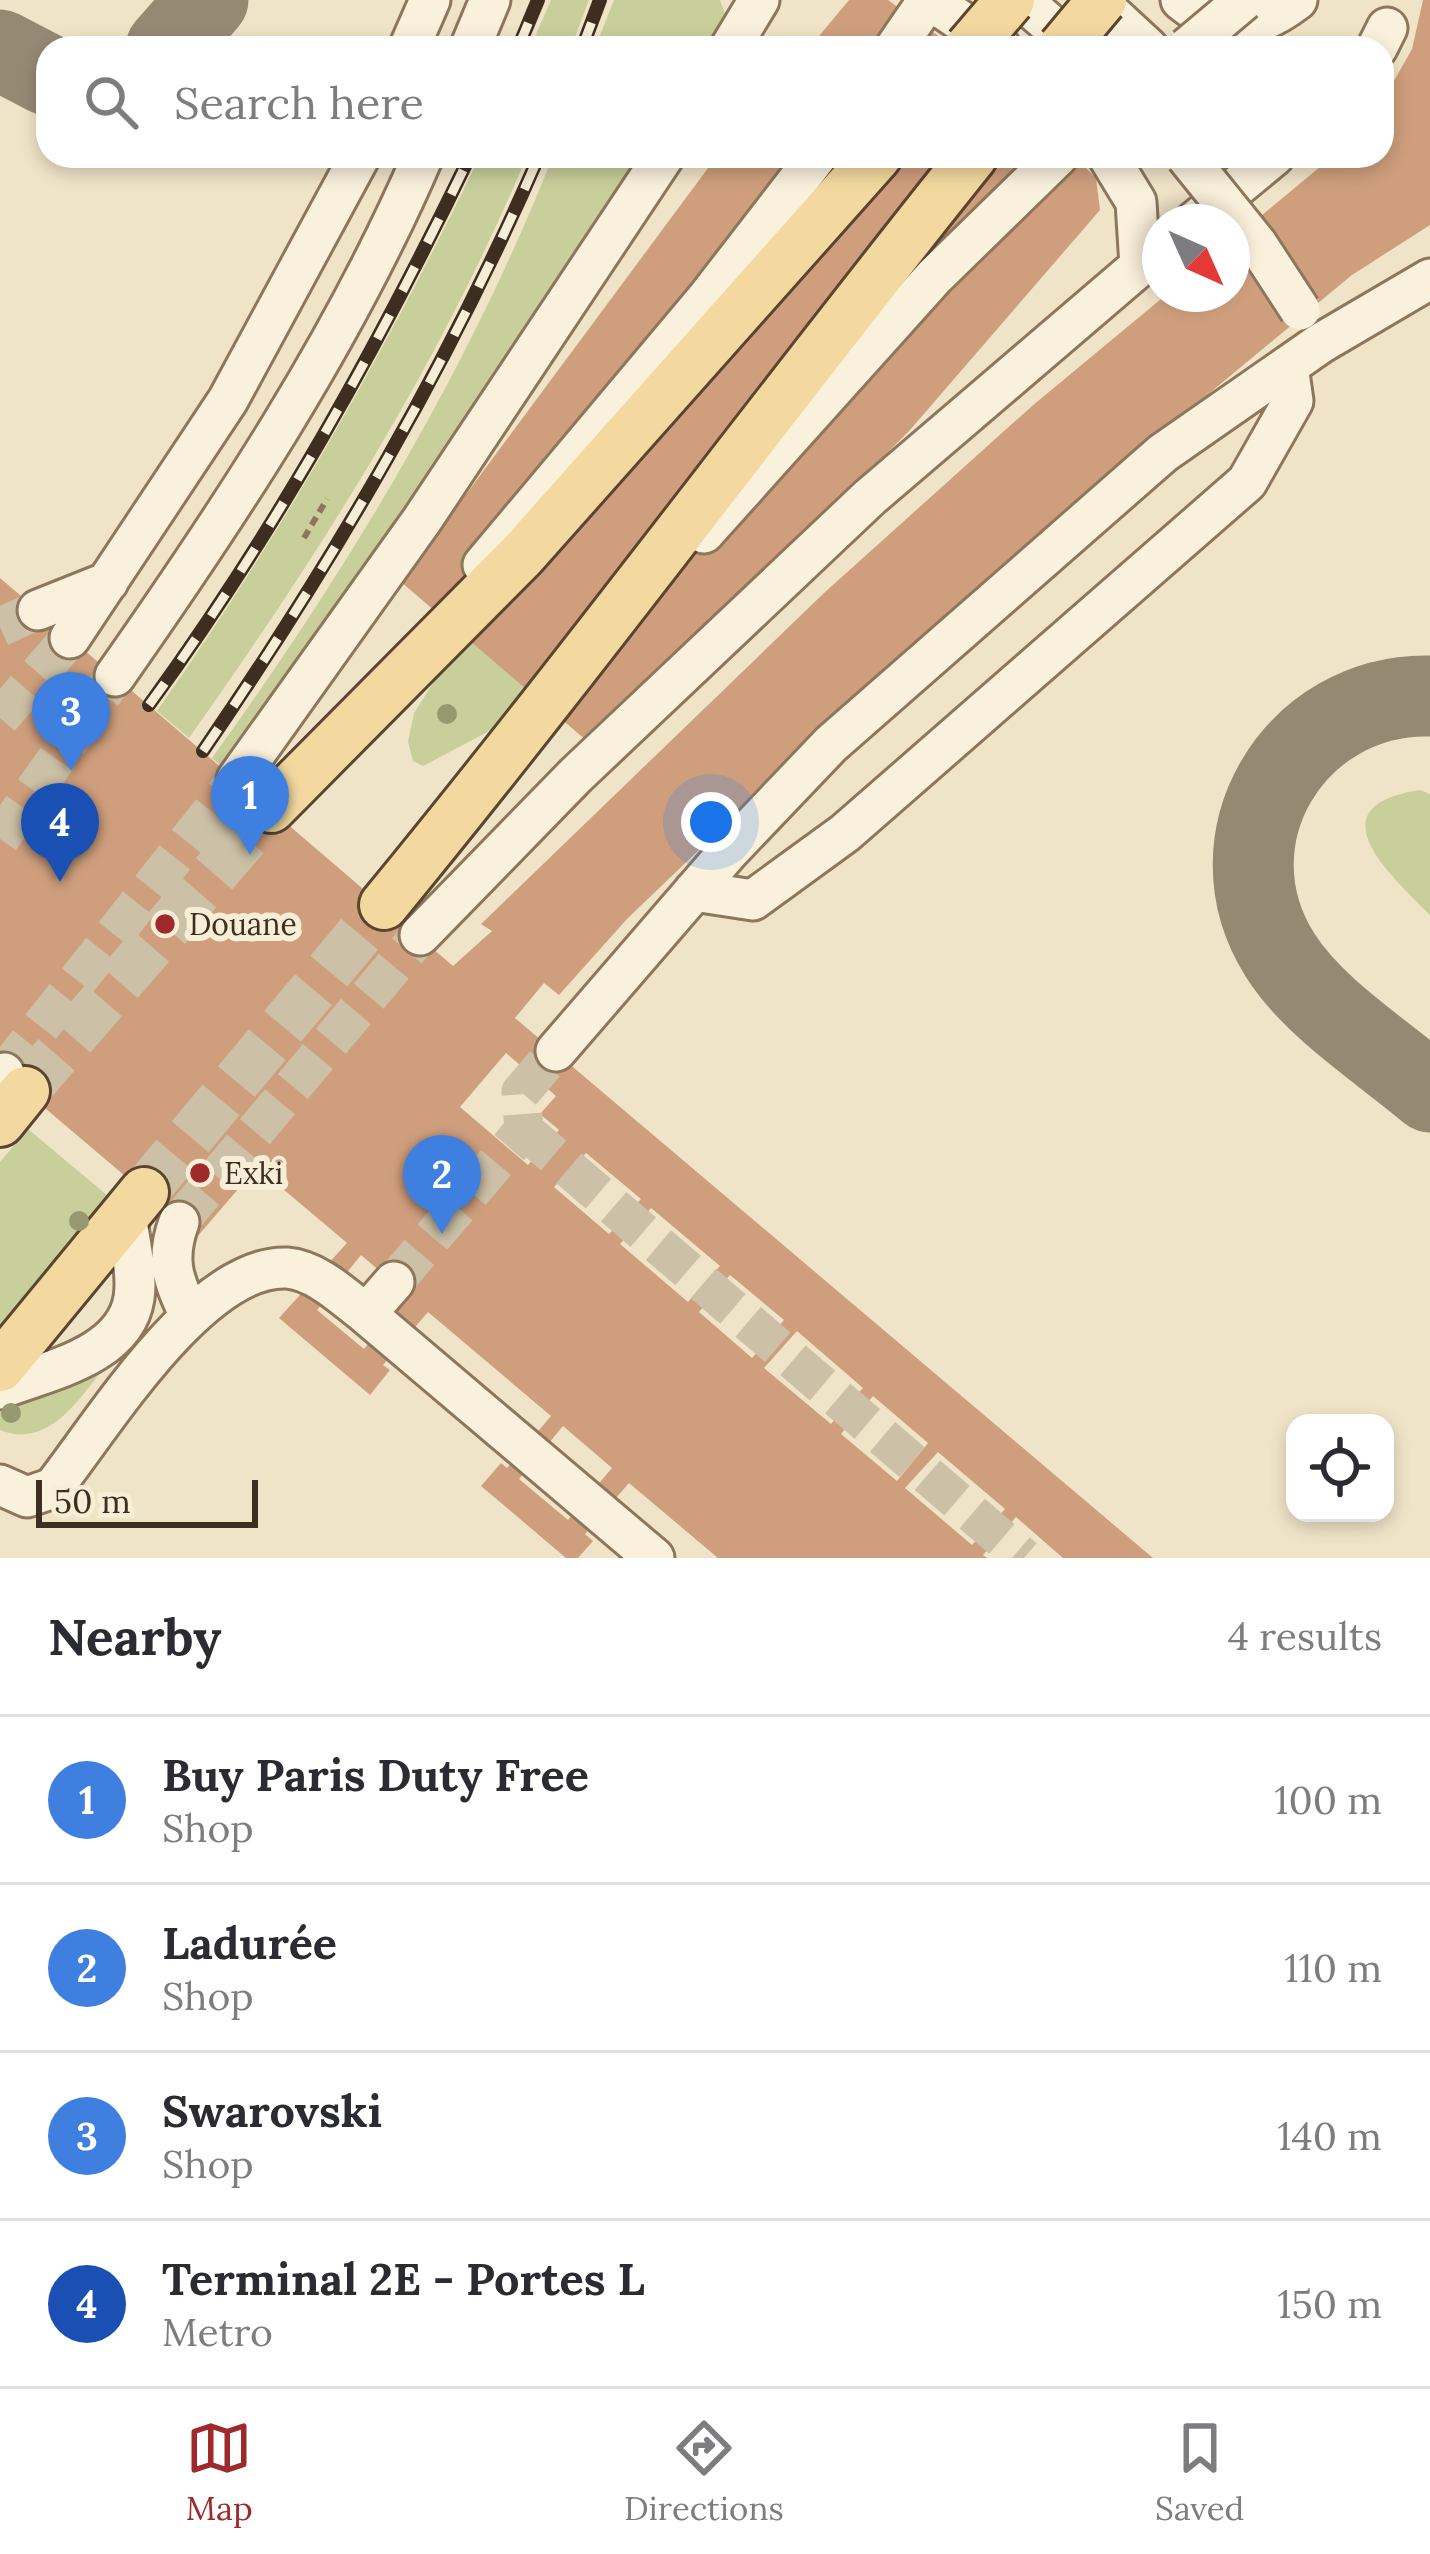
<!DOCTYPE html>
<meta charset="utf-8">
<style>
body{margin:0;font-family:Lora,serif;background:#f7f7f7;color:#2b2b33}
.controls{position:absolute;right:36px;bottom:36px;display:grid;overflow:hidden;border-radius:24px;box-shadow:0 6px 18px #0003}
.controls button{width:108px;height:108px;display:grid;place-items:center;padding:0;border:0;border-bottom:3px solid #e1e1e2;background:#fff;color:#2b2b33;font:60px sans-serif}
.compass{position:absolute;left:1142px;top:204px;width:108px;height:108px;border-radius:50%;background:#fff;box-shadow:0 6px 18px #0003;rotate:135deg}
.scale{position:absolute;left:36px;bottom:30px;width:222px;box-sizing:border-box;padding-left:12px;border:6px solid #3d2e20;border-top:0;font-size:33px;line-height:42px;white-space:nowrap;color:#3d2e20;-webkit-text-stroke:9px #f7eed8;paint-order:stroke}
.you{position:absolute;left:711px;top:822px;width:42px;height:42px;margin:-30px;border:9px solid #fff;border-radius:50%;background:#1a73e8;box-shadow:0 0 0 18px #1a73e833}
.badge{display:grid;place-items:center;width:78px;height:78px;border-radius:50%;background:#9e2a2b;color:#fff;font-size:39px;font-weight:700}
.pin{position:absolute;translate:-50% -99px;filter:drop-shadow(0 3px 6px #0008)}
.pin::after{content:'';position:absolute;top:63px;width:42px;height:36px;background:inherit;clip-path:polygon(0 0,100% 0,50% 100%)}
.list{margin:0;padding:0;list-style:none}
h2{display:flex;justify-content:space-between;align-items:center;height:156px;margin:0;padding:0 48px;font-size:51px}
h2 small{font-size:39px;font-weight:400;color:#7c7c81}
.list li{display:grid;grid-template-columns:78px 1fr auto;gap:36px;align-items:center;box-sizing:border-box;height:168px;padding:0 48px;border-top:3px solid #e1e1e2}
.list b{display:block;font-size:45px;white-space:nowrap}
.list p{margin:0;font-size:39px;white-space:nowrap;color:#7c7c81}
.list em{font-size:39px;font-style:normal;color:#7c7c81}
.icon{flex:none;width:66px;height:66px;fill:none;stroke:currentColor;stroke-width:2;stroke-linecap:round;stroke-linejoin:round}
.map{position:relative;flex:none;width:1430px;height:1558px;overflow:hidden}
.search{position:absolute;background:#fff;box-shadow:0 6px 18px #0003;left:36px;right:36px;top:36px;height:132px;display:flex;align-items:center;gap:30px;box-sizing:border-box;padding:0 42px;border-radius:36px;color:#7c7c81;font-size:45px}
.sheet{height:828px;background:#fff}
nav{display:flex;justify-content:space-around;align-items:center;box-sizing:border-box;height:168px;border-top:3px solid #e1e1e2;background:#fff;font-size:33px;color:#7c7c81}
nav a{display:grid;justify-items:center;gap:6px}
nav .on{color:#9e2a2b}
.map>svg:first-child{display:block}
.green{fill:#c9cf9b}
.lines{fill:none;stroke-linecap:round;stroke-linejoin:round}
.taxiway{stroke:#968974;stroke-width:81}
.building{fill:#cf9f7d;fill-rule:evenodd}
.minor-tunnel{stroke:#ccc0a6;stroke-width:39;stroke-dasharray:39 20;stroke-linecap:butt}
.major-tunnel{stroke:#ccc0a6;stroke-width:48;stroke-dasharray:48 24;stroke-linecap:butt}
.minor-casing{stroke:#8d765c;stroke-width:45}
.major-casing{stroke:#5b4430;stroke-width:54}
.path{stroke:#8d765c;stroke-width:6;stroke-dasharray:9 6;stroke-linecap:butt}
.minor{stroke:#faf1dc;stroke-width:39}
.major{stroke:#f3d9a0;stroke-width:48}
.rail-casing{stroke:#3d2e20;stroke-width:14}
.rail{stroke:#f7eed8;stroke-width:9;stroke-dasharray:27;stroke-linecap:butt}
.minor-bridge-casing{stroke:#8d765c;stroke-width:45;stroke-linecap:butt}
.major-bridge-casing{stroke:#5b4430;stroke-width:54;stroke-linecap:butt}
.minor-bridge{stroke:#faf1dc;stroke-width:39}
.major-bridge{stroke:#f3d9a0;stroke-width:48}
.tree{fill:#96986f}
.poi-dot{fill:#9e2a2b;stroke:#f7eed8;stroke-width:4.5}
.labels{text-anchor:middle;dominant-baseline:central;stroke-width:12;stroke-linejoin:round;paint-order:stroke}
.poi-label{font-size:30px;fill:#3d2e20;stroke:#f7eed8;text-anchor:start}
</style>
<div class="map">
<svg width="1430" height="1558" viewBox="0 0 1430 1558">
<rect width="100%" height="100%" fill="#f0e4c8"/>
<path class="green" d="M551,0H589L571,48H530Z
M614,0H720L727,19L709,48H595Z
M480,156H527C437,369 322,550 189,738L157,711C281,535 386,351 480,156Z
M553,156H642L539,321L228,771L212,758C347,571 468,371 553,156Z
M624,464L672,506L497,727L423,766L413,761L408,742L414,713L444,666Z
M1420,790L1430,794V915C1389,874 1313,806 1420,790Z
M28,1129L114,1201L0,1338V1162Z
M112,1358C83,1392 52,1451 0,1430V1413L14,1404Z"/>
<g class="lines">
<path class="taxiway" d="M166,48L208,0
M0,50L48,75
M1430,696C1295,693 1206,838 1280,955C1314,1009 1382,1051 1430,1092"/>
</g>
<path class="building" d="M849,0H888L955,48H809Z
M1423,0H1430V225L1352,275L1065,513L848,707L627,919L559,995L544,983L515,1018L1153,1558H1063L1016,1517L983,1555L987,1558H718L629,1483L585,1534L593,1541L578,1558H566L481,1486L501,1463L507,1468L551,1416L428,1312L383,1365L390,1370L370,1395L279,1318L347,1243L257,1167L197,1237L0,1070V578L453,966L492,931L481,924L824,593L1032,406L1167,294H1232V240L1333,156H1382V102L1412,49ZM506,1053L556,1096L540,1114L559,1130L528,1165L460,1107ZM586,1153L641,1199L609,1234L554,1187ZM651,1208L720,1266L688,1302L620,1244ZM361,1255L409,1296L364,1349L317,1310ZM730,1275L784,1320L752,1358L699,1312ZM797,1331L863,1388L831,1424L764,1368ZM873,1396L928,1443L897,1481L841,1434ZM563,1426L612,1468L568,1520L519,1479ZM938,1452L1005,1509L972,1545L905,1488Z
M717,156H1074L1096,178L1100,210L910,430L594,747L401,582Z"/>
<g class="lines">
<path class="minor-tunnel" d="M0,627L38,610
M0,718L70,638
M0,839L115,676
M4,1073L237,779
M524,1130L1024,1558
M179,1222L420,935
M394,1282L524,1130L521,1092L556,1051"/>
<path class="major-tunnel" d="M25,1091L271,808
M144,1192L384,905"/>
<g class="minor-casing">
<path id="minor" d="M930,0L1001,48
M1022,0L1077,48
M1096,0L1148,48
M1181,0C1223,34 1254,33 1297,0
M409,48L430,0
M470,48L490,0
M730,48L759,0
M895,48L928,0
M1377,48L1387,28
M1194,222L1274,156
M704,533L934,277L1058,156
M483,565L708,297L817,156
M38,610L108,582
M70,638L228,400L360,156
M115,676C230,512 344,340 423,156
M237,779L422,520L664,156
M694,891L753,900L845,833L1247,482L1293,401L1288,366
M420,935L576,775L870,497L1140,266L1136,202L1108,156
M556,1051L728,852L831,744L1163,453L1321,343L1430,279
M0,1079L4,1073
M179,1222C165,1260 173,1280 190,1316
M366,1314L394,1282
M0,1389C45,1371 125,1357 134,1298C138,1274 129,1239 126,1214
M0,1485L27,1497L53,1488C102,1426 200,1264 287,1268C316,1270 344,1297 366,1314L654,1558"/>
</g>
<g class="major-casing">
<path id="major" d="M271,808L522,555L877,156
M384,905C586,659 774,404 973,156
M0,1122L25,1091
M0,1367L144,1192"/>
</g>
<path class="path" d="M304,538L327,499"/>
<use href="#minor" class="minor"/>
<use href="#major" class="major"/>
<g class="rail-casing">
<path id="rail" d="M518,48L538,0
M582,48L600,0
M149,705C275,532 377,349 470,156
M203,751C334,560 447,368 539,156"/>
</g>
<use href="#rail" class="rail"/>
<g class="minor-bridge-casing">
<path id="minor-bridge" d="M1187,48L1244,0
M1186,156L1257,244L1300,310"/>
</g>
<g class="major-bridge-casing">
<path id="major-bridge" d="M969,48L1010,0
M1062,48L1102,0"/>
</g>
<use href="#minor-bridge" class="minor-bridge"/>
<use href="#major-bridge" class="major-bridge"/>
</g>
<g class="tree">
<circle cx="447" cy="714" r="10"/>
<circle cx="79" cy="1221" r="10"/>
<circle cx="11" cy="1413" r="10"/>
</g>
<g class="poi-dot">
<circle cx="165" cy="924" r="12"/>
<circle cx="200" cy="1173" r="12"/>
</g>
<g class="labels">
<g class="poi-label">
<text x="189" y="924">Douane</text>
<text x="224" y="1173">Exki</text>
</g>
</g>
</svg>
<div class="controls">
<button><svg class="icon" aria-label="locate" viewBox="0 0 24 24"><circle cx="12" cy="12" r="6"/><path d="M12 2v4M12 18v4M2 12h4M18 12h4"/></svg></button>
</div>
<svg class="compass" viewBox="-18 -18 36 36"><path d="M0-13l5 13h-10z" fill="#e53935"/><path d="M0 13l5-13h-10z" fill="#7c7c81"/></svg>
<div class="scale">50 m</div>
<div class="you"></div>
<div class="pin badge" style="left:250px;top:855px;background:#3f7fe0">1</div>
<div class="pin badge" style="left:442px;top:1234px;background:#3f7fe0">2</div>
<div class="pin badge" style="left:71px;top:771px;background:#3f7fe0">3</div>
<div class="pin badge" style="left:60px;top:882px;background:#1a4fb4">4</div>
<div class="search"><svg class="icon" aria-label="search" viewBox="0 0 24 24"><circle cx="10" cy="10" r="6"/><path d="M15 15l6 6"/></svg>Search here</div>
</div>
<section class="sheet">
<h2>Nearby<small>4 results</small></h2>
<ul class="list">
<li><span class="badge" style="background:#3f7fe0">1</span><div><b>Buy Paris Duty Free</b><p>Shop</p></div><em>100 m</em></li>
<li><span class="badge" style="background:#3f7fe0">2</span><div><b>Ladurée</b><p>Shop</p></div><em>110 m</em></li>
<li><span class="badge" style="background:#3f7fe0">3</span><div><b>Swarovski</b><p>Shop</p></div><em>140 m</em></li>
<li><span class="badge" style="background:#1a4fb4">4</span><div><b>Terminal 2E - Portes L</b><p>Metro</p></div><em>150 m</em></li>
</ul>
</section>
<nav>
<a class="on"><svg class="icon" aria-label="map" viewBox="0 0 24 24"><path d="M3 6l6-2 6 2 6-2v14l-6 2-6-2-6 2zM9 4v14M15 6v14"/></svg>Map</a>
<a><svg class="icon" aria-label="directions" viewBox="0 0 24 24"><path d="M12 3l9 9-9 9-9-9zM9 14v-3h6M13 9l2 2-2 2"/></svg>Directions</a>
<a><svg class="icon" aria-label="saved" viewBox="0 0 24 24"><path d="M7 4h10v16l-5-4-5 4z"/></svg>Saved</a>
</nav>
